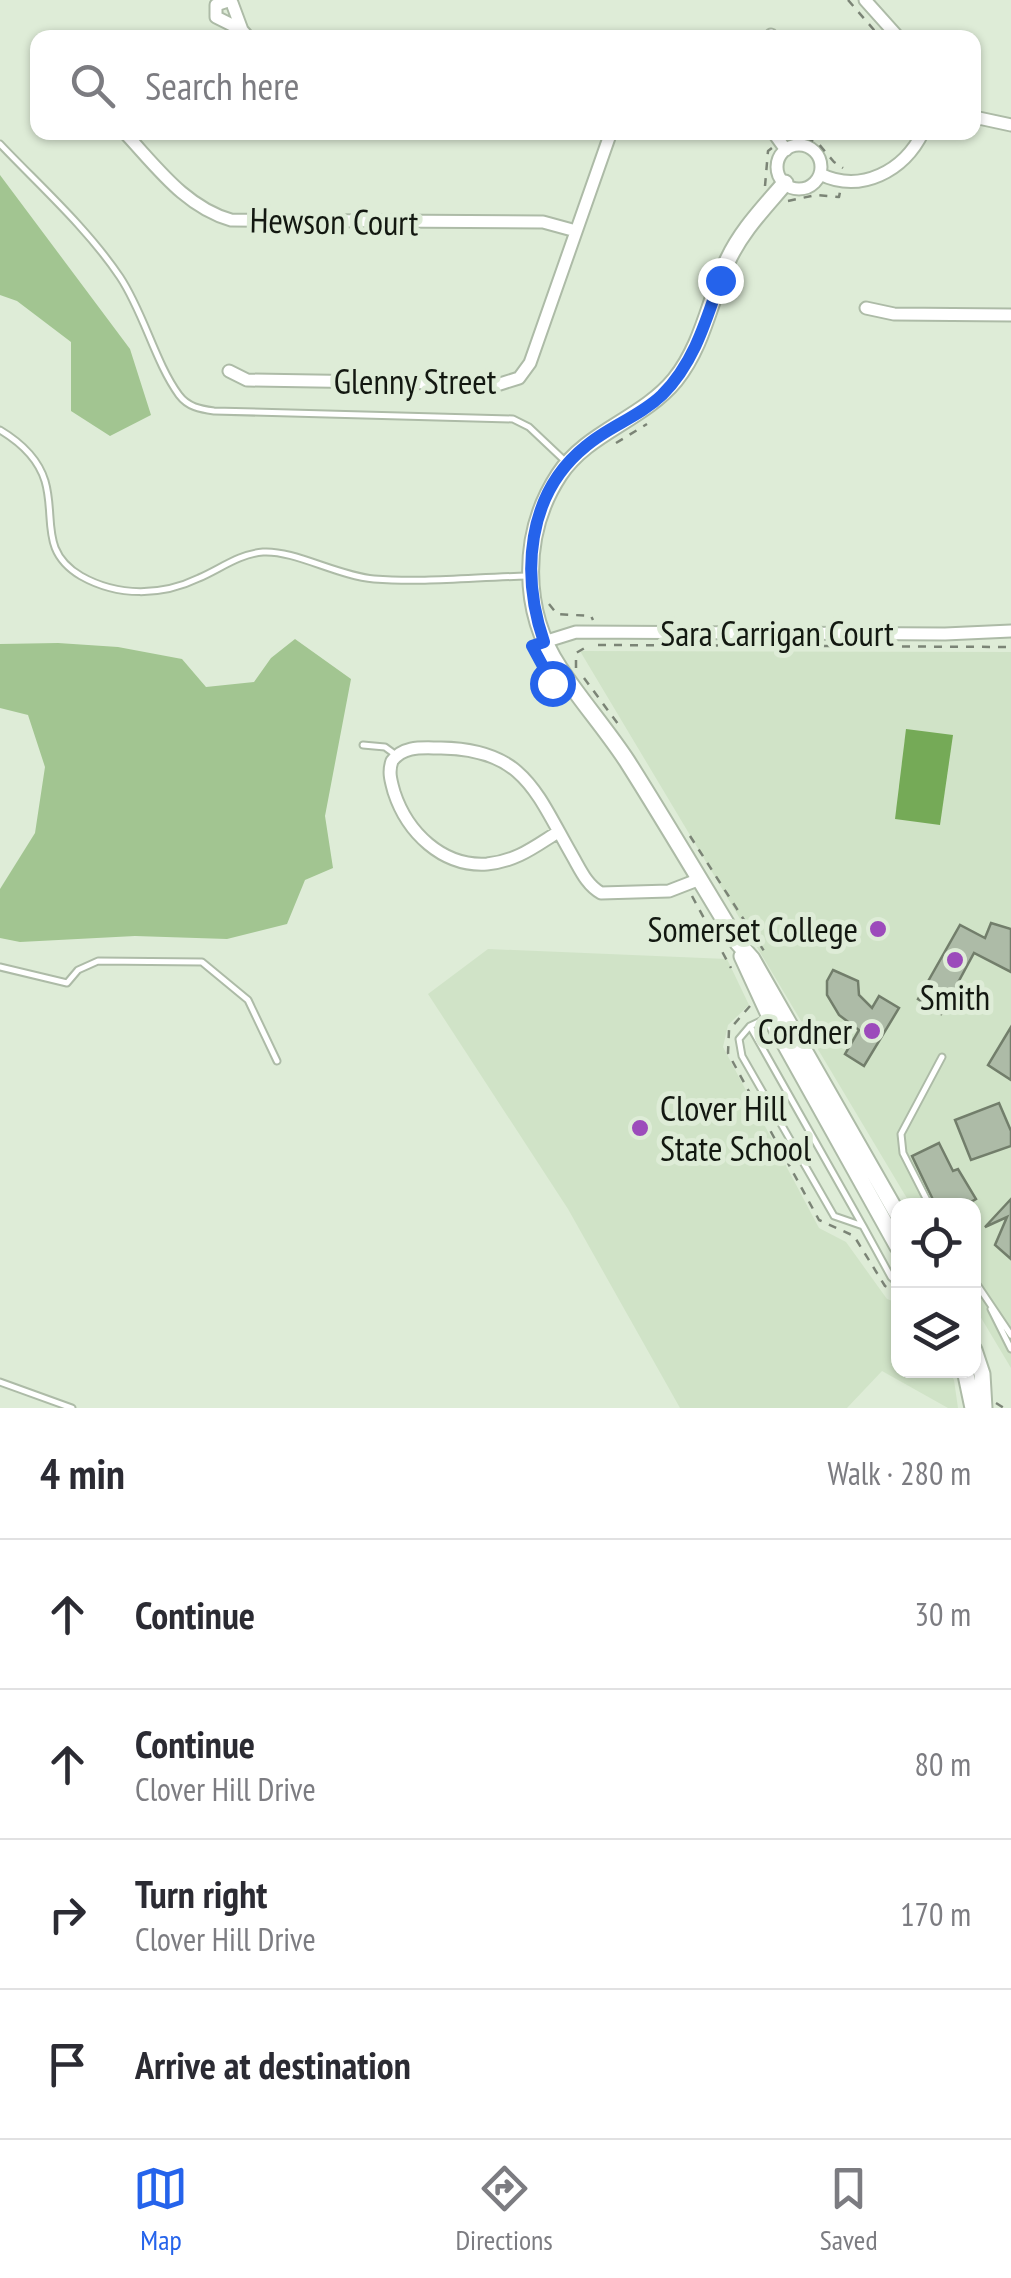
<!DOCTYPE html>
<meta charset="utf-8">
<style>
body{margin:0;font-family:"PT Sans Narrow",sans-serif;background:#f7f7f7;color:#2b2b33}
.controls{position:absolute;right:30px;bottom:30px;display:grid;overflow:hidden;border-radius:20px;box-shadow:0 2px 8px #0004}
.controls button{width:90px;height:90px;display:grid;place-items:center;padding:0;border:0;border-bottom:2px solid #e1e1e2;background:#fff;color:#2b2b33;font:50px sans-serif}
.stop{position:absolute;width:30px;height:30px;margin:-22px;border:8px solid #2563eb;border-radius:50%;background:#fff}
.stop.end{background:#2563eb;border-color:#fff;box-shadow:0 2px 10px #0008}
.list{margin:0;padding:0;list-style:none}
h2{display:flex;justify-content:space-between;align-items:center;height:130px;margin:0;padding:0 40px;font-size:42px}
h2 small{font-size:32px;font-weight:400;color:#7c7c81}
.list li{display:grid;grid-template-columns:65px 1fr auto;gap:30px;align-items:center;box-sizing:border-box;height:150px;padding:0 40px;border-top:2px solid #e1e1e2}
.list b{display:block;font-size:38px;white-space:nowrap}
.list p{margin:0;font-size:32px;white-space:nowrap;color:#7c7c81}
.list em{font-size:32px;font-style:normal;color:#7c7c81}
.icon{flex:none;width:55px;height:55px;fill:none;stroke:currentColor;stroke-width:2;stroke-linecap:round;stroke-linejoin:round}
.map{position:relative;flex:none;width:1011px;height:1408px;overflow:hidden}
.search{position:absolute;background:#fff;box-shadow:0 2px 8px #0004;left:30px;right:30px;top:30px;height:110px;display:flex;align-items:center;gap:25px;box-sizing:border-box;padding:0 35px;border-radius:20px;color:#7c7c81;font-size:38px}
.sheet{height:730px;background:#fff}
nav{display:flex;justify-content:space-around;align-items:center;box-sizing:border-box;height:140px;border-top:2px solid #e1e1e2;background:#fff;font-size:28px;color:#7c7c81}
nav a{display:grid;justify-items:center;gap:5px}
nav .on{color:#2563eb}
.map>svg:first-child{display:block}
.built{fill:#d0e3c7}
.green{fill:#a2c591}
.water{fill:#75aa57}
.building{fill:#adbba7;stroke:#727e6b;stroke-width:2.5}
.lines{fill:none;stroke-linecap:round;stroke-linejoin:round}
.lane-casing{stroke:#adbba7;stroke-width:9}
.street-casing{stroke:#adbba7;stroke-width:15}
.secondary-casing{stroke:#adbba7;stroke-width:19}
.path{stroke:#7b8476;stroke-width:2.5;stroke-dasharray:8 8;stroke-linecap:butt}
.lane{stroke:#fff;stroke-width:5}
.street{stroke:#fff;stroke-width:11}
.secondary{stroke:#fff;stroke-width:15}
.route{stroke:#2563eb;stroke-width:12}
.poi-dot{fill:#9c4bbb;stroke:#deecd7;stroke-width:4}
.labels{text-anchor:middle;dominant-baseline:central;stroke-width:10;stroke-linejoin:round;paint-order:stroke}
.street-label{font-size:35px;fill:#131811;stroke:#deecd7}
.poi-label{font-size:35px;fill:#131811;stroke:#deecd7;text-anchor:end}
</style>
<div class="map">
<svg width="1011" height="1408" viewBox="0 0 1011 1408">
<rect width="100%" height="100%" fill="#deecd7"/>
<path class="built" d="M580,651L1011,652V1368L974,1306V1206L911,1205Z
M488,949L727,959L749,1005L728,1025L723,1047L819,1228L846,1242L887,1299L898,1303V1370L949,1371L954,1380L958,1408H948L882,1371L847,1408H680L568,1209L428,994Z"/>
<path class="green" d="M0,175L130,349L151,415L110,436L71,411V342L17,301L0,295Z
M295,639L351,679L325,816L333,868L305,880L287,924L227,939L135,936L20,942L0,938V889L35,833L45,767L28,715L0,708V644L58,643L118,647L182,659L206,687L254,682L271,658Z"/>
<path class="water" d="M906,729L953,735L940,825L895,819Z"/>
<path class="building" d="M991,923L1011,929V972L974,953L941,1014L918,999L960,925L985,938Z
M833,970L858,981L859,995L872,1008L879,996L899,1008L864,1066L845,1054L859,1030L839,1015L827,995V981Z
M1011,1027V1080L988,1065Z
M999,1103L1011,1131V1146L971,1160L955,1120Z
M939,1143L953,1171L958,1169L976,1199L971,1202L973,1206H936L912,1156Z
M1011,1199V1259L995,1245L1007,1217L985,1227Z"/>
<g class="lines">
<g class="lane-casing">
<path id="lane" d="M0,144C41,187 87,228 120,277C144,313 155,362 179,395C188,407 200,409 214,411L513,419L529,427L565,461
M0,430C20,442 38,458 45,481C56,518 39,551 81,576C118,597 162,596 199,578C220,569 239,554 263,552C294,550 338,576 374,579C424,583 477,577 528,576
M363,745L385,747L396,755
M0,967L67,983L78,970L98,961L202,962L248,1000L277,1061
M767,1018L750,1026L739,1039L742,1056L834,1216L863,1226L891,1277L898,1283
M750,1026L863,1226
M930,1206L903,1153L901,1134L942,1057
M974,1280L1011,1335
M991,1309L1011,1349
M0,1382L72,1408"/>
</g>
<g class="street-casing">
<path id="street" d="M865,0L899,38
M242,30L216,17V5L228,1L232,3L242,30L249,38
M771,35L773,38
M974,117L1011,125
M124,132C156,166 185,207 231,220L543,222L576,231
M773,132L786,150
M777 167a22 22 0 1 1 44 0a22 22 0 1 1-44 0Z
M820,174C861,194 904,171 923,132
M866,308L894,314L1011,315
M229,371L247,380L500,384L519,378L530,363L611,132
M544,642L576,632L945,634L1011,631
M558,832C534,847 517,861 487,864C442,867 407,832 394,792C391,781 388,772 392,761C404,745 423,748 441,748C525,749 536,793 573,857C581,871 587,885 601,893L669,891L700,879"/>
</g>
<g class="secondary-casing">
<path id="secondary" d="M785,183C763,209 741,231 727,262C709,302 703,345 675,380C642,420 587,432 559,475C521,533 521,611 560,669C581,701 606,729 627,761C665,821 701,882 738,943L752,959L898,1215
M742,956L770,1017L898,1247
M974,1350L982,1374L984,1408
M965,1370L973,1408"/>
</g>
<path class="path" d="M848,0L881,38
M791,132L817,142L834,162L843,168
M765,186L768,151L772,148
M788,201L816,195L839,197L840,192
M616,443L647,424
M549,604L557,614L591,616L593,620
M598,645L1011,647
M576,668V653L590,645
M584,678L621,728
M690,836L764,951
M692,896L731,968
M750,1006L729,1030L728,1053L819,1220L854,1236L885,1286L898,1293
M996,1403L1004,1408"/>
<use href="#lane" class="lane"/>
<use href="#street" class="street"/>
<use href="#secondary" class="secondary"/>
</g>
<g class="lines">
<path class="route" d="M552,683L532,646L544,642C521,575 526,494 586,446C609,426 639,417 662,395C694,363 706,321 720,280"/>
</g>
<g class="poi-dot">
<circle cx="878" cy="929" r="10"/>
<circle cx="955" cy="960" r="10"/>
<circle cx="872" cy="1031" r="10"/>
<circle cx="640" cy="1128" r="10"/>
</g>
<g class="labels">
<g class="street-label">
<text transform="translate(334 221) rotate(1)">Hewson Court</text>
<text x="415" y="381">Glenny Street</text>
<text x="777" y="633">Sara Carrigan Court</text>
</g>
<g class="poi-label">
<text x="858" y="929">Somerset College</text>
<text x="955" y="997" text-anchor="middle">Smith</text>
<text x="852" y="1031">Cordner</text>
<text x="660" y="1108" text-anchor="start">Clover Hill<tspan x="660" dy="40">State School</tspan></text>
</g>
</g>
</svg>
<div class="controls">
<button><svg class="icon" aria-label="locate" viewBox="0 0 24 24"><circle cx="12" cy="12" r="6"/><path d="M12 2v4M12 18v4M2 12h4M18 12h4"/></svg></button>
<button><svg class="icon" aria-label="layers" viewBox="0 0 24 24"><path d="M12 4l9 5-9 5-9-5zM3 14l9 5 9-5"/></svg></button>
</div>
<div class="stop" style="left:552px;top:683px"></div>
<div class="stop end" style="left:720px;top:280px"></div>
<div class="search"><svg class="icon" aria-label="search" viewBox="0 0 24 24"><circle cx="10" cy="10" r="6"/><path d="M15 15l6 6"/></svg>Search here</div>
</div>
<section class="sheet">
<h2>4 min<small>Walk · 280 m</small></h2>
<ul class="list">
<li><svg class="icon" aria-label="ahead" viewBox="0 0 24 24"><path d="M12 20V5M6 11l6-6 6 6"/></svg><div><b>Continue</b></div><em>30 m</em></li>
<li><svg class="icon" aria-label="ahead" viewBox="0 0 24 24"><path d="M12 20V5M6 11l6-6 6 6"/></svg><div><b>Continue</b><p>Clover Hill Drive</p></div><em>80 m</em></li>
<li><svg class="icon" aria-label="right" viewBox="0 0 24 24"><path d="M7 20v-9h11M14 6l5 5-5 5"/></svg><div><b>Turn right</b><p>Clover Hill Drive</p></div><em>170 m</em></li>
<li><svg class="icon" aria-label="arrive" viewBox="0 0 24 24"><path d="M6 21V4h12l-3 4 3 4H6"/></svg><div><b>Arrive at destination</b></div></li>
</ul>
</section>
<nav>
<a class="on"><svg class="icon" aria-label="map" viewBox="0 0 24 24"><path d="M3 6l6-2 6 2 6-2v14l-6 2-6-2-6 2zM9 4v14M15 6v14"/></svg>Map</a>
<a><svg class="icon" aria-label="directions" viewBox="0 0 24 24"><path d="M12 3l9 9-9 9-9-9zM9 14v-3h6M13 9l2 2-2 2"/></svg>Directions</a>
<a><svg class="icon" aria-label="saved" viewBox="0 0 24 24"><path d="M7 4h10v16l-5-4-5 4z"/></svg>Saved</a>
</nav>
